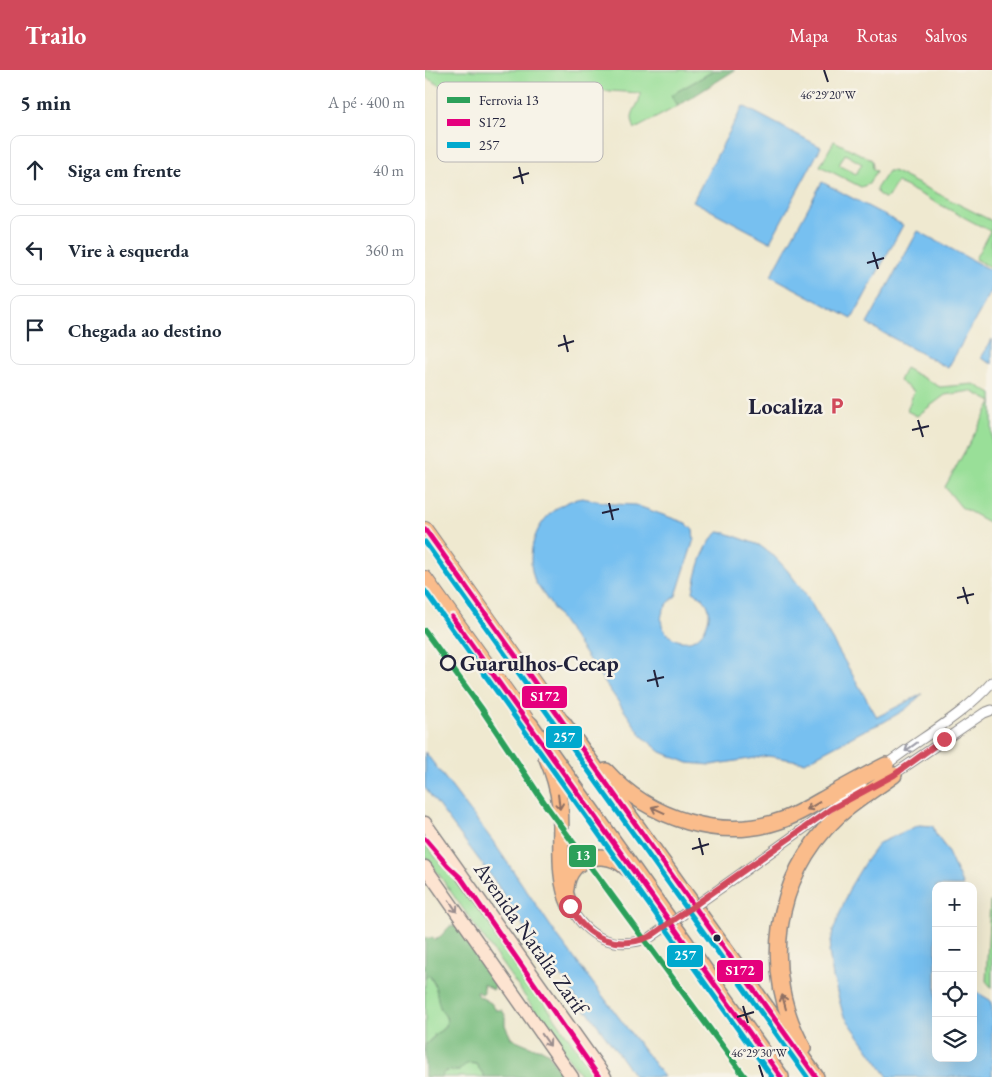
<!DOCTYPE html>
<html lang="pt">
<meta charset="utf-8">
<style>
body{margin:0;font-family:"EB Garamond",serif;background:#f6f6f7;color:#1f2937}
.controls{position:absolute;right:15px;bottom:15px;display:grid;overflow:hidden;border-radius:10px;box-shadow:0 5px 20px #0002}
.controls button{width:45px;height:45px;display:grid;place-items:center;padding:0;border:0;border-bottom:1px solid #e0e1e3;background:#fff;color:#1f2937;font:25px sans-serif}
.stop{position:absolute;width:15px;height:15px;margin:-11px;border:4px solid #d1495b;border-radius:50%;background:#fff}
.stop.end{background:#d1495b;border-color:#fff;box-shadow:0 1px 5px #0008}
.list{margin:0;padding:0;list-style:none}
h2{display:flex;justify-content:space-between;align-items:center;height:65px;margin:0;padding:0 20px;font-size:21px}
h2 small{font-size:16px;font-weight:400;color:#747a83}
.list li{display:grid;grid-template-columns:32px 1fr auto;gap:15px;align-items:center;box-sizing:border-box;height:70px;margin:0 10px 10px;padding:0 10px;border:1px solid #e0e1e3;border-radius:10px}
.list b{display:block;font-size:19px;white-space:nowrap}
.list em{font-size:16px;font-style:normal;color:#747a83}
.icon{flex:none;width:28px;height:28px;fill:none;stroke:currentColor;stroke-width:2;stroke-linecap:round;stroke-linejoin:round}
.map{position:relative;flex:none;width:567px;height:1007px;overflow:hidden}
header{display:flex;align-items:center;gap:30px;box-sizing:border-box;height:70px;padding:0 25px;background:#d1495b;color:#fff}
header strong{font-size:24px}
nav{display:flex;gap:28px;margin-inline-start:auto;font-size:18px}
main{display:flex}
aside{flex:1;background:#fff}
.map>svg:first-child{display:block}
.green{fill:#99df98;stroke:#5e806a;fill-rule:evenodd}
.forest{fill:#7abe80;stroke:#4e705e}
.water{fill:#77c0f0;stroke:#4c7196}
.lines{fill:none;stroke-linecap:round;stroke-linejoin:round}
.minor-casing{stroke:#888686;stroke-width:11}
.secondary-casing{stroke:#888686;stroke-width:15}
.primary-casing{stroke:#888686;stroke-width:16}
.motorway-casing{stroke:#888686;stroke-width:18}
.minor{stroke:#fff;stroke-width:9}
.secondary{stroke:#fde4d1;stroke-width:12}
.primary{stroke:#fabc8b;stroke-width:14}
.motorway{stroke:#fabc8b;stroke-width:15}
.minor-bridge-casing{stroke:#888686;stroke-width:11;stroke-linecap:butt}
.minor-bridge{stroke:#fff;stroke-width:9}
.bus-1-casing{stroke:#f7f3e8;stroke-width:9}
.bus-2-casing{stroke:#f7f3e8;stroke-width:9}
.bus-1{stroke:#e5007d;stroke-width:5}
.bus-2{stroke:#00a9ce;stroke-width:5}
.rail-1-casing{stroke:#f7f3e8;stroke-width:10}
.rail-1{stroke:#2ca05a;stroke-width:6}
.oneway{stroke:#9c9ca7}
.oneway2{stroke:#8e6f63}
.oneway3{stroke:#9a8d8e}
.route{stroke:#d1495b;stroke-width:6}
.ticks{fill:none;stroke:#22223b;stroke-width:2}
.stop-dot{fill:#f7f3e8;stroke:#22223b;stroke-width:2.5}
.bus-dot{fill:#22223b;stroke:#f7f3e8;stroke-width:2}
.labels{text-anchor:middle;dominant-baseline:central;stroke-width:5;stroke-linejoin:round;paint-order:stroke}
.poi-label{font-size:22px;font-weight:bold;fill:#22223b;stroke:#f7f3e8;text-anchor:end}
.stop-label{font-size:22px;font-weight:bold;fill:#22223b;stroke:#f7f3e8;text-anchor:start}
.street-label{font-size:22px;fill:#22223b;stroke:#f7f3e8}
.key{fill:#f7f3e8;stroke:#b7b4b4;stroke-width:1}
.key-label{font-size:14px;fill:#22223b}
.ticks-label{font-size:12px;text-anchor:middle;fill:#22223b;stroke:#f7f3e8;stroke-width:5;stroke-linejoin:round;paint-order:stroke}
.line-badge{stroke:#f7f3e8;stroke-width:2}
.badge-label{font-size:14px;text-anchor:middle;font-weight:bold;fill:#fff}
</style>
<header>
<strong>Trailo</strong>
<nav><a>Mapa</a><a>Rotas</a><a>Salvos</a></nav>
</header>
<main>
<aside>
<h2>5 min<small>A pé · 400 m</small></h2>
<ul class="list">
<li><svg class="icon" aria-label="ahead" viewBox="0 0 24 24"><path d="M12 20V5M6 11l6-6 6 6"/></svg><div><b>Siga em frente</b></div><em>40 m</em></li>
<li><svg class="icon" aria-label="left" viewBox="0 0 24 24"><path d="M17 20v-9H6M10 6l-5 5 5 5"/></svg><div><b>Vire à esquerda</b></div><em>360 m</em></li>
<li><svg class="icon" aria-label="arrive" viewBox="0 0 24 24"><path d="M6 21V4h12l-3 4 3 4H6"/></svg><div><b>Chegada ao destino</b></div></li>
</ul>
</aside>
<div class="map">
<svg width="567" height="1007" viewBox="0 0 567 1007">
<rect width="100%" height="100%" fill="#f7f3e8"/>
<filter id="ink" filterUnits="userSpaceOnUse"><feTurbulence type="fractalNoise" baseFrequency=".02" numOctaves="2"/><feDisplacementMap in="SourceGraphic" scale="10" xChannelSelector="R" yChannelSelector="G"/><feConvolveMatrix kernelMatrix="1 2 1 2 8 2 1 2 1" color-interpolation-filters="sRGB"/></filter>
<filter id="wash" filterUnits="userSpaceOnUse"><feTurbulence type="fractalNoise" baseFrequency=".0096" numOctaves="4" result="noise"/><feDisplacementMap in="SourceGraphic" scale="20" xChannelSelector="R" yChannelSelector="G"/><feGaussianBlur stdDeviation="1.12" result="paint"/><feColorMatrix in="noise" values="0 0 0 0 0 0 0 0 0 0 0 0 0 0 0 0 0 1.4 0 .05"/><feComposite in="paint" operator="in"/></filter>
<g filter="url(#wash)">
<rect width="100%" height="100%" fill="#efe9d0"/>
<path class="green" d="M0,0H290L247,25L253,36L210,59C201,40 216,38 215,23L170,20L167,23L168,52L164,70C157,70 149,72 141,71C87,66 46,31 0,7Z
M409,71L447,90L448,99L451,101L444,114L436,117L395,96ZM420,84L437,94L431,104L414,95Z
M463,101H468L567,151V198L550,189L565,161L472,112L463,127L459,128L453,124L451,119Z
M480,298L515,317L549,314L567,324V332L546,321L520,325L492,346L482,341L489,321L474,311Z
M567,332V454L536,437L520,417Z
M0,773L16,794L36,813L171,1007H157L0,785Z
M565,832H567V918L561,911Z
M4,905L12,919L14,929L22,951L18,959L16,960L0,975V908Z
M41,993L51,994L60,1007H16C20,998 26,1001 34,1001Z"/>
<path class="forest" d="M290,0H310L253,36L246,25Z
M25,856H33L52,888C61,895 62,907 71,915L68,920L58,914L59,922L57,924L51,921L52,925L66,933L71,940H77L80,945V955L86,968L112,979L115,978L122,982L139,1007H60L51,994C42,992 39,995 34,1001C26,1001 20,998 16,1007H0V975L10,966L9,964C15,962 22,957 22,950C21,945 18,944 16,940C11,928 13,915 4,905L0,908V867L3,869L8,867L9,870L14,868Z"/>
<path class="water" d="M318,36L396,77L345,172L268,131Z
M397,112L478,155L427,249L346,206Z
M493,161L567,201V220L523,298L442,254Z
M567,269V294L556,288Z
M157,428L188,434L210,435L261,453L268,460L269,469L251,526C207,559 275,598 284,546C286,535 277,526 268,522C272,502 277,477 293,462L301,463L334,475L349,486L362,500L380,523L452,647L497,624L481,639L459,652L438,661L380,692L343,686L286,695L263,693L236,682L217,666L110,512C108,505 106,499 106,492C105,461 125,433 157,428Z
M0,682L67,770L133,867L239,1007H210L164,943L158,939L138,908L128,899L109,872L67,807L0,718Z
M494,755L508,756L511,765L521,778L538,816H511V988H548V920L565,930L567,937V1007H463L418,944L408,907L404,882L408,861L425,817L440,792L454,773Z"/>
</g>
<g filter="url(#ink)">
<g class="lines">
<g class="minor-casing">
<path id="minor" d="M457,698C493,669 537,647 567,612
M465,707L559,643L567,640
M297,817L406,739L437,714
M145,835C161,869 192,881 226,867"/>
</g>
<g class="secondary-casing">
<path id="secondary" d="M0,753L180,1007
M0,797L147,1007"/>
</g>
<g class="primary-casing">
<path id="primary" d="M0,459L138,653
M0,508L105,654"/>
</g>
<g class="motorway-casing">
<path id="motorway" d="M138,653L391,1007
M105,654L356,1007
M121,686C128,702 133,718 135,735C138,766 131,807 145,835
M181,701C224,749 298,773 360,749C377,742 391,733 407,724C425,714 443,704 461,695
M141,819C143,786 182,777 203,799
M378,978C336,903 348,807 411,748C428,732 450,719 469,705"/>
</g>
<use href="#minor" class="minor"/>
<use href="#secondary" class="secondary"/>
<use href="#primary" class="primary"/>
<use href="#motorway" class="motorway"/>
<g class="minor-bridge-casing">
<path id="minor-bridge" d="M226,867L297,817"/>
</g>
<use href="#minor-bridge" class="minor-bridge"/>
<g class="bus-1-casing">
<path id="bus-1" d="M0,459L391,1007
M27,547L356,1007
M0,769L23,796L36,808L174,1007"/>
</g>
<g class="bus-2-casing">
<path id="bus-2" d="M0,472L382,1007
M0,521L347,1007"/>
</g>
<use href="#bus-1" class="bus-1"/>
<use href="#bus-2" class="bus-2"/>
<g class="rail-1-casing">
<path id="rail-1" d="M0,561L56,638L122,737L320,1007"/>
</g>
<use href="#rail-1" class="rail-1"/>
</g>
<defs><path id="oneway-shaft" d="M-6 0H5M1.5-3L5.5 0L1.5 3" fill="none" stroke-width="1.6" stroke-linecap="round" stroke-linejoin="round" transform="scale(1.25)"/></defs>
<use class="oneway" href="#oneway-shaft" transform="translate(486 677) rotate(144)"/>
<g class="oneway2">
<use href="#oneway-shaft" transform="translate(134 732) rotate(83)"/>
<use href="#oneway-shaft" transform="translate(388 736) rotate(149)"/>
<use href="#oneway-shaft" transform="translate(233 740) rotate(-155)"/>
<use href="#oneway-shaft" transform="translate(359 932) rotate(-105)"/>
</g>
<g class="oneway3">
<use href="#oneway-shaft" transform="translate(28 836) rotate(55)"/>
<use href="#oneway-shaft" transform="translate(121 970) rotate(55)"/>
</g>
</g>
<g class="lines" filter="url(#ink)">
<path class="route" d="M145,836C161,869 192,881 226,866L406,739L469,705L519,669"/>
</g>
<path class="ticks" d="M399,0L403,12M94,97L98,114M88,108L104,103M448,182L453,199M442,193L459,188M139,265L143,282M133,276L149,271M493,350L498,367M487,360L504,356M184,433L188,450M177,443L194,439M538,517L543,534M532,528L549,524M229,600L233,617M222,611L239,607M274,768L278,785M267,779L284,774M318,936L323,953M312,947L329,942M334,995L338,1007"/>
<defs>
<g id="parking-bare" transform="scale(1.35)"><path d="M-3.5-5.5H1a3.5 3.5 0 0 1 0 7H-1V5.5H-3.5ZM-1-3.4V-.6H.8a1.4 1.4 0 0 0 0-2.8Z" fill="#d1495b" stroke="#f7f3e8" stroke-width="2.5" paint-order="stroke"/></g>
</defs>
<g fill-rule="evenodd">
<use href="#parking-bare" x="412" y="336"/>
</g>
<circle class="stop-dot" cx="23" cy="593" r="7"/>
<circle class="bus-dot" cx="292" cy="868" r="4.5"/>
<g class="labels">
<g class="poi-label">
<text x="398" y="336">Localiza</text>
</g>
<g class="stop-label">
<text x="35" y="593">Guarulhos-Cecap</text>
</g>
<g class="street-label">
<text transform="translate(106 868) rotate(55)">Avenida Natalia Zarif</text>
</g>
</g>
<rect x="12" y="12" width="166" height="80" rx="8" class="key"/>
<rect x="22" y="27" width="23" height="6" fill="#2ca05a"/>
<rect x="22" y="49" width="23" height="7" fill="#e5007d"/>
<rect x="22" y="72" width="23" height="6" fill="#00a9ce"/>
<g class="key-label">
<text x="54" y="35">Ferrovia 13</text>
<text x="54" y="57">S172</text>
<text x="54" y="80">257</text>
</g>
<g class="ticks-label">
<text x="403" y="29">46°29'20"W</text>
<text x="334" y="987">46°29'30"W</text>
</g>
<g class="line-badge">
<rect x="96" y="615" width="47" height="24" rx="5" fill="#e5007d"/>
<rect x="120" y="655" width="38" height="24" rx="5" fill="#00a9ce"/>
<rect x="143" y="774" width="29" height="24" rx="5" fill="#2ca05a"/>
<rect x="241" y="874" width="38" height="24" rx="5" fill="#00a9ce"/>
<rect x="291" y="889" width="48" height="24" rx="5" fill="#e5007d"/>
</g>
<g class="badge-label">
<text x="120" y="631">S172</text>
<text x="139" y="672">257</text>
<text x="158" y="790">13</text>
<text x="260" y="890">257</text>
<text x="315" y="905">S172</text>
</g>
</svg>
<div class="controls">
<button>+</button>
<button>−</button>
<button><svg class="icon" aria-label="locate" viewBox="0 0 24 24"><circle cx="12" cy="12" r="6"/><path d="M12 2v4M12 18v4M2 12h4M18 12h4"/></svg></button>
<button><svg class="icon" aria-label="layers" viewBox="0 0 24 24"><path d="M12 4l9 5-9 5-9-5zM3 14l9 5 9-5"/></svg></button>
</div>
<div class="stop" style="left:145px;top:836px"></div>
<div class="stop end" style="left:519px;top:669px"></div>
</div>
</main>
